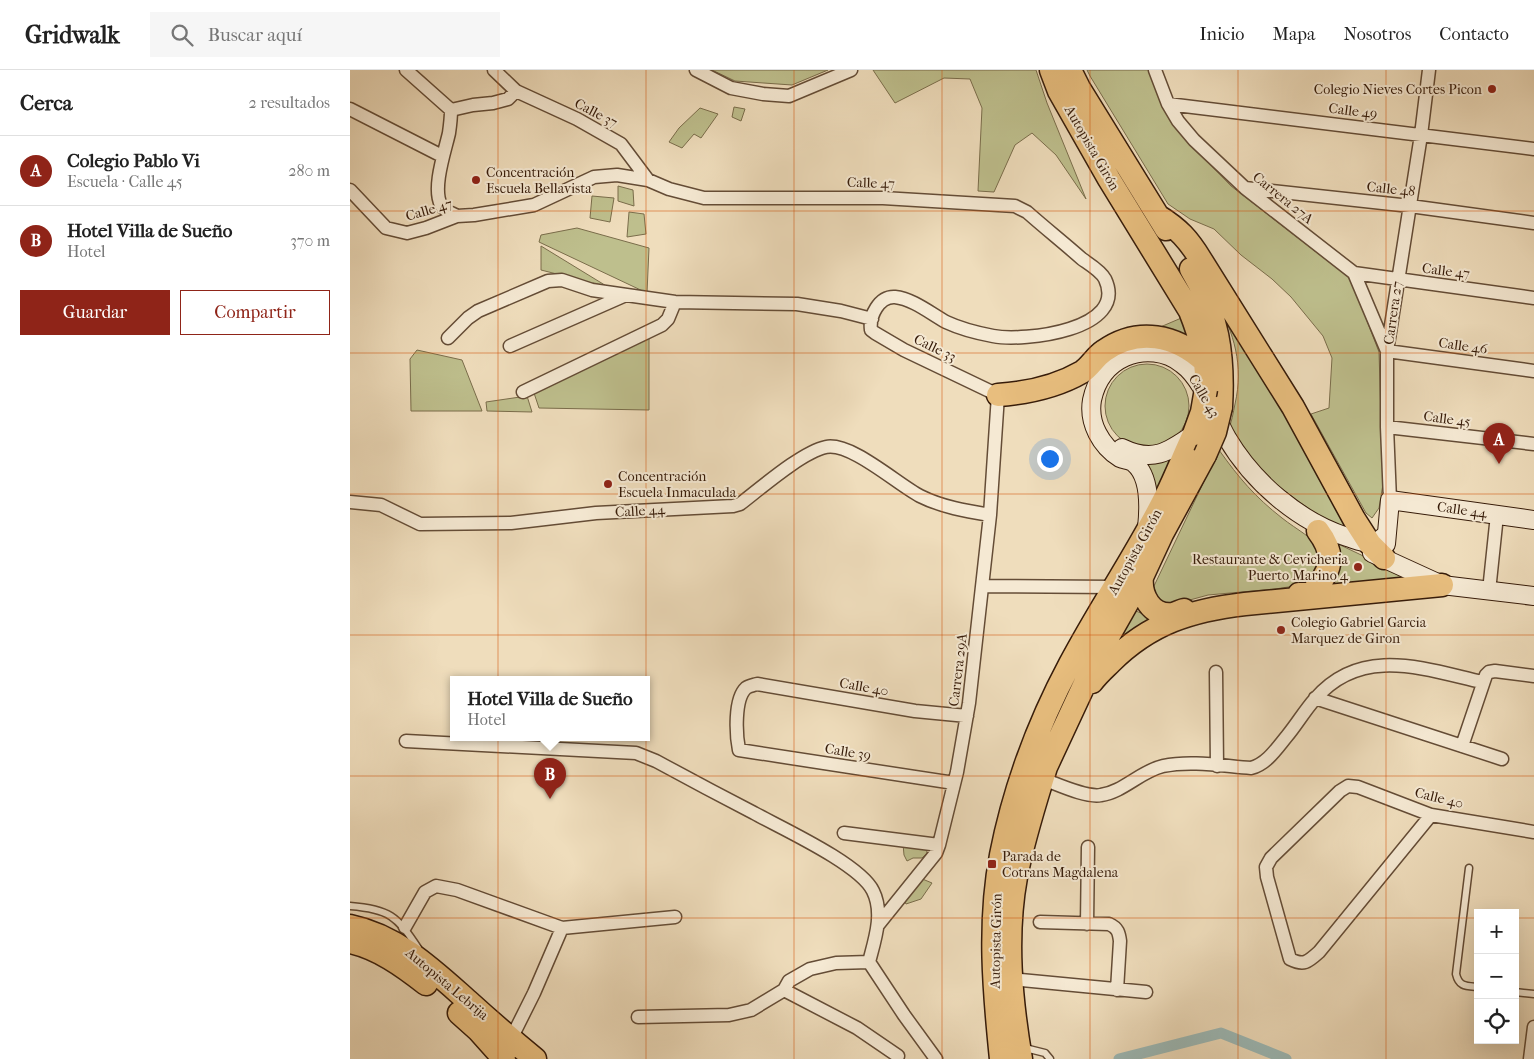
<!DOCTYPE html>
<html lang="es">
<meta charset="utf-8">
<style>
body{margin:0;font-family:"IM FELL French Canon",serif;background:#f6f6f6;color:#222}
.controls{position:absolute;right:15px;bottom:15px;display:grid;overflow:hidden;border-radius:0px;box-shadow:0 5px 20px #0002}
.controls button{width:45px;height:45px;display:grid;place-items:center;padding:0;border:0;border-bottom:1px solid #e0e0e0;background:#fff;color:#222;font:25px sans-serif}
.you{position:absolute;left:699px;top:388px;width:18px;height:18px;margin:-12px;border:4px solid #fff;border-radius:50%;background:#1a73e8;box-shadow:0 0 0 8px #1a73e833}
.badge{display:grid;place-items:center;width:32px;height:32px;border-radius:50%;background:#8f2418;color:#fff;font-size:16px;font-weight:700}
.pin{position:absolute;translate:-50% -41px;filter:drop-shadow(0 1px 2px #0008)}
.pin::after{content:'';position:absolute;top:26px;width:18px;height:15px;background:inherit;clip-path:polygon(0 0,100% 0,50% 100%)}
.popup{position:absolute;left:100px;top:606px;width:200px;height:65px;box-sizing:border-box;display:grid;place-content:center;border-radius:0px;background:#fff;filter:drop-shadow(0 1px 4px #0005);font-size:16px;white-space:nowrap;color:#767676}
.popup b{font-size:19px;color:#222}
.popup::after{content:'';position:absolute;left:50%;top:100%;margin-left:-10px;border:10px solid transparent;border-top-color:#fff}
.list{margin:0;padding:0;list-style:none}
h2{display:flex;justify-content:space-between;align-items:center;height:65px;margin:0;padding:0 20px;font-size:21px}
h2 small{font-size:16px;font-weight:400;color:#767676}
.list li{display:grid;grid-template-columns:32px 1fr auto;gap:15px;align-items:center;box-sizing:border-box;height:70px;padding:0 20px;border-top:1px solid #e0e0e0}
.list b{display:block;font-size:19px;white-space:nowrap}
.list p{margin:0;font-size:16px;white-space:nowrap;color:#767676}
.list em{font-size:16px;font-style:normal;color:#767676}
.actions{display:flex;gap:10px;padding:15px 20px}
.actions a{flex:1;padding:11px 0;border:1px solid #8f2418;border-radius:0px;text-align:center;font-size:18px;color:#8f2418}
.actions .main{background:#8f2418;color:#fff}
.icon{flex:none;width:28px;height:28px;fill:none;stroke:currentColor;stroke-width:2;stroke-linecap:round;stroke-linejoin:round}
.map{position:relative;flex:none;width:1184px;height:989px;overflow:hidden}
header{display:flex;align-items:center;gap:30px;box-sizing:border-box;height:70px;padding:0 25px;background:#fff;border-bottom:1px solid #e0e0e0}
header strong{font-size:24px}
nav{display:flex;gap:28px;margin-inline-start:auto;font-size:18px}
.search{width:350px;height:45px;background:#f6f6f6;display:flex;align-items:center;gap:12px;box-sizing:border-box;padding:0 18px;border-radius:0px;color:#767676;font-size:19px}
main{display:flex}
aside{flex:1;background:#fff}
.map>svg:first-child{display:block}
.green{fill:#bebf8d;stroke:#7a6d4b}
.lines{fill:none;stroke-linecap:round;stroke-linejoin:round}
.canal{stroke:#9cbab8;stroke-width:11}
.lane-casing{stroke:#644c36;stroke-width:9}
.street-casing{stroke:#644c36;stroke-width:15}
.secondary-casing{stroke:#361b09;stroke-width:20}
.highway-casing{stroke:#361b09;stroke-width:25}
.lane{stroke:#f5e9d3;stroke-width:6}
.street{stroke:#f5e9d3;stroke-width:12}
.secondary{stroke:#f5e9d3;stroke-width:18}
.highway{stroke:#e8be7e;stroke-width:22}
.highway-bridge-casing{stroke:#361b09;stroke-width:25;stroke-linecap:butt}
.highway-bridge{stroke:#e8be7e;stroke-width:22}
.grid{fill:none;stroke:#d6530c;stroke-width:1;stroke-opacity:0.55}
.poi-dot{fill:#8f2418;stroke:#f5e9d3;stroke-width:2}
.labels{text-anchor:middle;dominant-baseline:central;stroke-width:4;stroke-linejoin:round;paint-order:stroke}
.poi-label{font-size:14px;fill:#361b09;stroke:#f5e9d3;text-anchor:start}
.street-label{font-size:14px;fill:#361b09;stroke:#f5e9d3}
</style>
<header>
<strong>Gridwalk</strong>
<div class="search"><svg class="icon" aria-label="search" viewBox="0 0 24 24"><circle cx="10" cy="10" r="6"/><path d="M15 15l6 6"/></svg>Buscar aquí</div>
<nav><a>Inicio</a><a>Mapa</a><a>Nosotros</a><a>Contacto</a></nav>
</header>
<main>
<aside>
<h2>Cerca<small>2 resultados</small></h2>
<ul class="list">
<li><span class="badge">A</span><div><b>Colegio Pablo Vi</b><p>Escuela · Calle 45</p></div><em>280 m</em></li>
<li><span class="badge">B</span><div><b>Hotel Villa de Sueño</b><p>Hotel</p></div><em>370 m</em></li>
</ul>
<div class="actions"><a class="main">Guardar</a><a>Compartir</a></div>
</aside>
<div class="map">
<svg width="1184" height="989" viewBox="0 0 1184 989">
<rect width="100%" height="100%" fill="#efddbc"/>
<filter id="stains"><feTurbulence type="fractalNoise" baseFrequency=".004" numOctaves="4"/><feColorMatrix values="0 0 0 0 .2 0 0 0 0 .09 0 0 0 0 .02 0 0 0 .5 -.17"/></filter>
<radialGradient id="worn" r=".72"><stop offset=".6" stop-color="#630" stop-opacity="0"/><stop offset="1" stop-color="#630" stop-opacity=".3"/></radialGradient>
<path class="green" d="M362,0H478L442,15L385,11Z
M523,0H686L697,33L736,129L706,85L682,63L665,75L644,122L628,121L632,38L620,9L594,8L545,33Z
M737,0H800L809,29L828,61L881,116L1001,209L1029,282L1033,414L1029,438L1022,448L1016,443L961,344L979,338L982,288L973,266L941,227L922,209L891,185L864,159L840,149L818,134L740,6Z
M384,37L395,39L391,51L382,47Z
M350,38L368,44L351,68L344,64L332,78L319,72L329,58Z
M268,116L283,120L284,136L268,131Z
M242,126L264,128L260,152L240,148Z
M279,142L294,144L296,164L277,167Z
M227,158L299,178L297,223L189,172L191,165Z
M191,176L258,217L191,200Z
M866,229L1005,465L966,444L913,405L878,360C882,352 883,343 885,334C894,295 884,264 866,229Z
M836,246L848,276L801,261Z
M299,268V340L189,338L184,323Z
M67,280L112,290L132,341H61L60,289Z
M755 336a42 42 0 1 1 84 0a42 42 0 1 1-84 0Z
M177,326L182,342L137,341L136,332Z
M832,378L804,432L788,390Z
M869,380C889,408 905,427 932,448C947,460 963,467 974,483L958,514L925,519L858,525L818,536L806,528L804,516Z
M986,473L1068,512L981,515C991,500 990,490 986,473Z
M783,534L786,541L807,550L762,579Z
M553,774L576,775L577,783L572,788H563L557,791L554,785Z
M570,808L582,813L571,829L556,834L553,829L565,820L564,815Z"/>
<g class="lines">
<path class="canal" d="M769,989L871,963L936,989"/>
<g class="lane-casing">
<path id="lane" d="M1119,798L1106,904C1109,917 1116,916 1128,917
M0,836C39,839 47,846 68,878
M1165,922L1184,924
M675,978L695,983L700,989"/>
</g>
<g class="street-casing">
<path id="street" d="M56,0L101,40
M144,0L166,21L227,49L271,74L298,110
M346,0L381,18L413,24L439,26L501,0
M805,0L818,34L828,51L844,70L895,118L1004,203L1037,281L1184,301
M818,34L1184,79
M0,39L92,86
M101,40C101,48 100,56 99,63C95,81 82,118 91,135C94,141 102,143 107,146
M101,40L123,35L143,33L158,29L166,21
M895,118L1060,136L1184,153
M0,120L36,158L57,163L76,158L107,146L124,145L184,135L244,107L267,105L298,110L319,119L354,128H533L665,136L677,142C695,158 714,173 732,189C739,194 751,201 755,209C779,260 674,272 643,266C627,263 611,259 596,252C580,243 563,229 545,227C529,226 519,246 521,260L525,263L554,280L648,325L640,445L619,633L607,702L589,775L586,783L528,855
M1004,203L1184,228
M98,268L118,248L128,241L198,211L212,210L242,220L325,232L447,234L491,241L522,249
M160,276L276,225
M173,322L312,255L318,249L325,232
M1037,357L1184,374
M1040,430L1037,357V281L1071,65L1079,0
M0,432L31,435L70,454L161,453L246,443L383,436L390,434C411,418 452,382 476,377C501,372 547,414 570,426C592,437 616,441 640,445
M633,516L765,517
M1139,521L1147,445
M866,602L867,696
M965,628L1152,689
M56,671L286,683L306,691C339,709 371,726 404,743C431,758 510,794 523,821C534,843 525,869 519,892L554,945L586,989
M1112,676L1136,605L1139,602L1145,601L1184,606
M693,709C707,714 736,728 751,725C773,722 791,701 813,696C841,690 873,696 901,698C917,694 927,678 937,666C947,654 955,640 965,629C1011,575 1074,599 1132,612
M604,713L389,680C386,665 384,629 396,618C399,616 404,615 407,614L565,641L617,646
M1081,745L969,882C958,892 954,896 940,889L917,807L916,797L921,788L990,721L998,716L1008,717L1081,745L1184,762
M494,763L589,775
M690,852L759,854C768,858 769,863 770,871L767,920
M737,854L738,777
M55,857L75,822L86,816L107,820L212,858L325,847
M661,909L796,922
M434,920L507,958L548,986
M288,947L379,945L401,940L434,920L439,911L460,899L486,893L519,892
M161,969L184,923L212,858
M1180,989L1184,957"/>
</g>
<g class="secondary-casing">
<path id="secondary" d="M772,378C803,393 818,382 844,364
M797,458C799,439 801,407 784,393C781,390 774,390 770,388C751,376 738,353 742,330C746,311 757,295 775,287C794,279 816,281 832,294C853,309 864,345 877,368C903,412 948,451 997,467C1013,472 1025,479 1037,463
M1036,474L1040,430L1184,450
M1022,483L1092,515L1184,526"/>
</g>
<g class="highway-casing">
<path id="highway" d="M701,0L709,21L759,109L840,241C850,266 858,292 856,319
M720,0L729,18L816,159
M808,146C829,159 838,169 851,190L943,337L1004,449L1020,474L1034,488
M841,199C868,243 874,286 871,337
M648,325C677,323 706,317 732,302C740,297 745,287 754,281C788,257 826,265 855,292
M792,507C790,525 801,547 823,544C826,543 831,541 834,540
M949,524H961C981,502 987,486 968,461
M742,612C748,604 755,598 761,592C800,553 842,540 895,534L1092,515
M0,856C48,866 83,900 118,931C140,951 162,970 185,989
M0,872C28,878 53,896 76,914
M109,943L128,960L154,989
M651,989C644,921 638,853 651,785C664,719 688,654 720,594C750,537 787,484 816,426C826,406 834,385 844,364
M671,989C661,930 655,867 666,807C673,770 685,733 696,697L750,581L792,507L812,464L855,385"/>
</g>
<use href="#lane" class="lane"/>
<use href="#street" class="street"/>
<use href="#secondary" class="secondary"/>
<use href="#highway" class="highway"/>
<g class="highway-bridge-casing">
<path id="highway-bridge" d="M844,364L852,342L856,319
M855,385L865,362L871,337"/>
</g>
<use href="#highway-bridge" class="highway-bridge"/>
</g>
<path class="grid" d="M148,0V989M296,0V989M444,0V989M592,0V989M740,0V989M888,0V989M1036,0V989M0,141H1184M0,283H1184M0,424H1184M0,565H1184M0,706H1184M0,848H1128M1165,848H1184"/>
<g class="poi-dot">
<circle cx="1142" cy="19" r="5"/>
<circle cx="126" cy="110" r="5"/>
<circle cx="258" cy="414" r="5"/>
<circle cx="1008" cy="497" r="5"/>
<circle cx="931" cy="560" r="5"/>
<rect x="637" y="789" width="10" height="10" rx="2.5"/>
</g>
<g class="labels">
<g class="poi-label">
<text x="1132" y="19" text-anchor="end">Colegio Nieves Cortes Picon</text>
<text x="136" y="102">Concentración<tspan x="136" dy="16">Escuela Bellavista</tspan></text>
<text x="268" y="406">Concentración<tspan x="268" dy="16">Escuela Inmaculada</tspan></text>
<text x="998" y="489" text-anchor="end">Restaurante &amp; Cevicheria<tspan x="998" dy="16">Puerto Marino 4</tspan></text>
<text x="941" y="552">Colegio Gabriel Garcia<tspan x="941" dy="16">Marquez de Giron</tspan></text>
<text x="652" y="786">Parada de<tspan x="652" dy="16">Cotrans Magdalena</tspan></text>
</g>
<g class="street-label">
<text transform="translate(1003 41) rotate(7)">Calle 49</text>
<text transform="translate(246 43) rotate(28)">Calle 37</text>
<text transform="translate(742 78) rotate(60)">Autopista Girón</text>
<text transform="translate(521 113) rotate(2)">Calle 47</text>
<text transform="translate(1041 119) rotate(6)">Calle 48</text>
<text transform="translate(933 128) rotate(39)">Carrera 27A</text>
<text transform="translate(79 140) rotate(-16)">Calle 47</text>
<text transform="translate(1096 201) rotate(7)">Calle 47</text>
<text transform="translate(1043 243) rotate(-82)">Carrera 27</text>
<text transform="translate(1113 276) rotate(8)">Calle 46</text>
<text transform="translate(585 278) rotate(26)">Calle 33</text>
<text transform="translate(854 326) rotate(60)">Calle 43</text>
<text transform="translate(1097 349) rotate(7)">Calle 45</text>
<text transform="translate(1112 440) rotate(8)">Calle 44</text>
<text transform="translate(290 441) rotate(-3)">Calle 44</text>
<text transform="translate(785 482) rotate(-61)">Autopista Girón</text>
<text transform="translate(608 600) rotate(-83)">Carrera 29A</text>
<text transform="translate(514 617) rotate(10)">Calle 40</text>
<text transform="translate(498 682) rotate(9)">Calle 39</text>
<text transform="translate(1089 728) rotate(14)">Calle 40</text>
<text transform="translate(646 871) rotate(-89)">Autopista Girón</text>
<text transform="translate(97 914) rotate(40)">Autopista Lebrija</text>
</g>
</g>
<rect width="100%" height="100%" filter="url(#stains)"/>
<rect width="100%" height="100%" fill="url(#worn)"/>
</svg>
<div class="controls">
<button>+</button>
<button>−</button>
<button><svg class="icon" aria-label="locate" viewBox="0 0 24 24"><circle cx="12" cy="12" r="6"/><path d="M12 2v4M12 18v4M2 12h4M18 12h4"/></svg></button>
</div>
<div class="you"></div>
<div class="pin badge" style="left:1149px;top:394px">A</div>
<div class="pin badge" style="left:200px;top:729px">B</div>
<div class="popup"><b>Hotel Villa de Sueño</b>Hotel</div>
</div>
</main>
